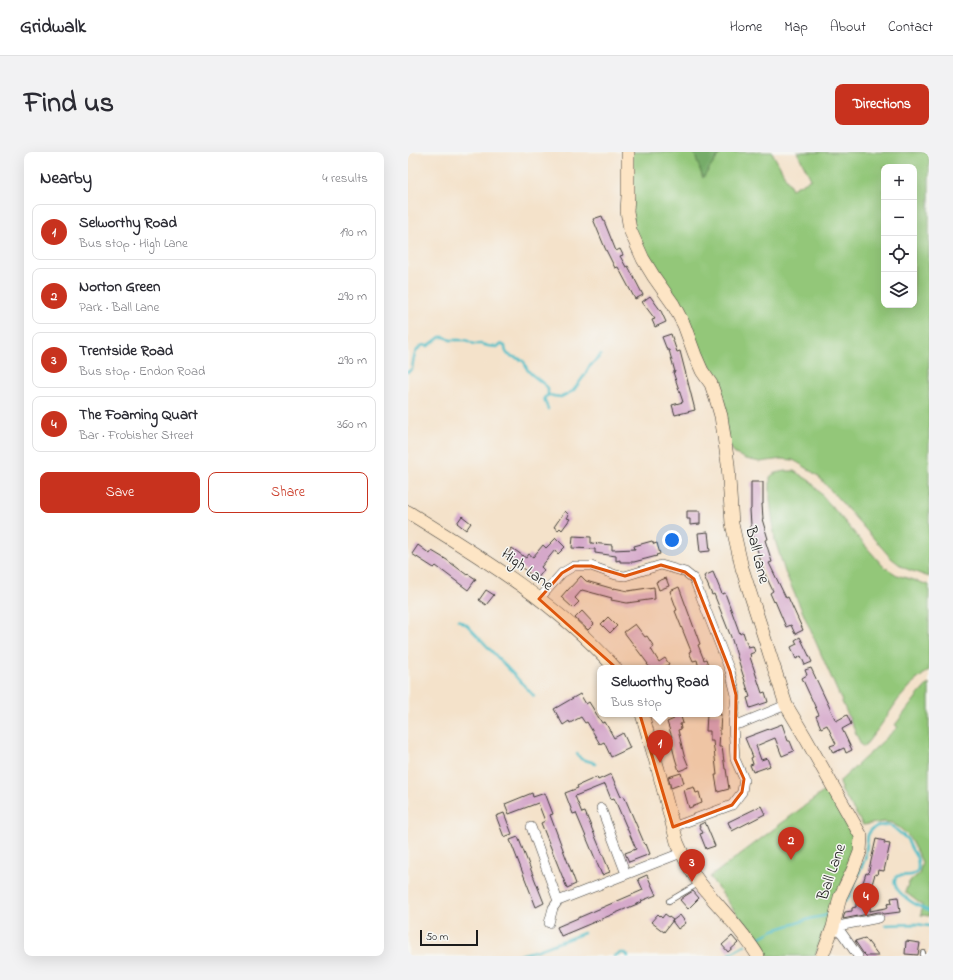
<!DOCTYPE html>
<meta charset="utf-8">
<style>
body{margin:0;font-family:"Indie Flower",sans-serif;background:#f2f2f3;color:#2b2b33}
.controls{position:absolute;right:12px;top:12px;display:grid;overflow:hidden;border-radius:8px;box-shadow:0 4px 16px #0002}
.controls button{width:36px;height:36px;display:grid;place-items:center;padding:0;border:0;border-bottom:1px solid #e1e1e2;background:#fff;color:#2b2b33;font:20px sans-serif}
.scale{position:absolute;left:12px;bottom:10px;width:58px;box-sizing:border-box;padding-left:4px;border:2px solid #1c1c1c;border-top:0;font-size:11px;line-height:14px;white-space:nowrap;color:#1c1c1c;-webkit-text-stroke:3px #f6f6f2;paint-order:stroke}
.you{position:absolute;left:264px;top:388px;width:14px;height:14px;margin:-10px;border:3px solid #fff;border-radius:50%;background:#1a73e8;box-shadow:0 0 0 6px #1a73e833}
.badge{display:grid;place-items:center;width:26px;height:26px;border-radius:50%;background:#c8321e;color:#fff;font-size:13px;font-weight:700}
.pin{position:absolute;translate:-50% -33px;filter:drop-shadow(0 1px 2px #0008)}
.pin::after{content:'';position:absolute;top:21px;width:14px;height:12px;background:inherit;clip-path:polygon(0 0,100% 0,50% 100%)}
.popup{position:absolute;left:189px;top:513px;width:126px;height:52px;box-sizing:border-box;display:grid;place-content:center;border-radius:8px;background:#fff;filter:drop-shadow(0 1px 3px #0005);font-size:13px;white-space:nowrap;color:#7c7c81}
.popup b{font-size:15px;color:#2b2b33}
.popup::after{content:'';position:absolute;left:50%;top:100%;margin-left:-8px;border:8px solid transparent;border-top-color:#fff}
.list{margin:0;padding:0;list-style:none}
h2{display:flex;justify-content:space-between;align-items:center;height:52px;margin:0;padding:0 16px;font-size:17px}
h2 small{font-size:13px;font-weight:400;color:#7c7c81}
.list li{display:grid;grid-template-columns:26px 1fr auto;gap:12px;align-items:center;box-sizing:border-box;height:56px;margin:0 8px 8px;padding:0 8px;border:1px solid #e1e1e2;border-radius:8px}
.list b{display:block;font-size:15px;white-space:nowrap}
.list p{margin:0;font-size:13px;white-space:nowrap;color:#7c7c81}
.list em{font-size:13px;font-style:normal;color:#7c7c81}
.actions{display:flex;gap:8px;padding:12px 16px}
.actions a{flex:1;padding:9px 0;border:1px solid #c8321e;border-radius:8px;text-align:center;font-size:14px;color:#c8321e}
.actions .main{background:#c8321e;color:#fff}
.icon{flex:none;width:22px;height:22px;fill:none;stroke:currentColor;stroke-width:2;stroke-linecap:round;stroke-linejoin:round}
.map{position:relative;flex:none;width:521px;height:804px;overflow:hidden;border-radius:8px}
header{display:flex;align-items:center;gap:24px;box-sizing:border-box;height:56px;padding:0 20px;background:#fff;border-bottom:1px solid #e1e1e2}
header strong{font-size:19px}
nav{display:flex;gap:22px;margin-inline-start:auto;font-size:14px}
.intro{display:flex;align-items:center;justify-content:space-between;box-sizing:border-box;height:96px;padding:0 24px}
h1{margin:0;font-size:28px}
.button{padding:10px 18px;border-radius:8px;background:#c8321e;color:#fff;font-size:14px;font-weight:700}
main{display:flex;gap:24px;padding:0 24px}
aside{flex:1;background:#fff;border-radius:8px;box-shadow:0 4px 16px #0002}
.map>svg:first-child{display:block}
.green{fill:#93c779;stroke:#58724a;fill-rule:evenodd}
.forest{fill:#76ac69;stroke:#496442}
.lines{fill:none;stroke-linecap:round;stroke-linejoin:round}
.stream{stroke:#51bec8;stroke-width:2.5}
.building{fill:#d5a8ca}
.lane-casing{stroke:#3c3a36;stroke-width:6}
.street-casing{stroke:#3c3a36;stroke-width:10}
.secondary-casing{stroke:#3c3a36;stroke-width:14}
.lane{stroke:#fff;stroke-width:4.5}
.street{stroke:#fff;stroke-width:9}
.secondary{stroke:#fde5c5;stroke-width:13}
.marked{fill:#de560d;fill-opacity:0.2;stroke:#de560d;stroke-width:3;stroke-linejoin:round}
.labels{text-anchor:middle;dominant-baseline:central;stroke-width:3;stroke-linejoin:round;paint-order:stroke}
.street-label{font-size:16px;fill:#1c1c1c;stroke:#f6f6f2}
</style>
<header>
<strong>Gridwalk</strong>
<nav><a>Home</a><a>Map</a><a>About</a><a>Contact</a></nav>
</header>
<div class="intro"><h1>Find us</h1><a class="button">Directions</a></div>
<main>
<aside>
<h2>Nearby<small>4 results</small></h2>
<ul class="list">
<li><span class="badge">1</span><div><b>Selworthy Road</b><p>Bus stop · High Lane</p></div><em>190 m</em></li>
<li><span class="badge">2</span><div><b>Norton Green</b><p>Park · Ball Lane</p></div><em>290 m</em></li>
<li><span class="badge">3</span><div><b>Trentside Road</b><p>Bus stop · Endon Road</p></div><em>290 m</em></li>
<li><span class="badge">4</span><div><b>The Foaming Quart</b><p>Bar · Frobisher Street</p></div><em>360 m</em></li>
</ul>
<div class="actions"><a class="main">Save</a><a>Share</a></div>
</aside>
<div class="map">
<svg width="521" height="804" viewBox="0 0 521 804">
<rect width="100%" height="100%" fill="#f6f6f2"/>
<filter id="ink" filterUnits="userSpaceOnUse"><feTurbulence type="fractalNoise" baseFrequency=".025" numOctaves="2"/><feDisplacementMap in="SourceGraphic" scale="8" xChannelSelector="R" yChannelSelector="G"/><feConvolveMatrix kernelMatrix="1 2 1 2 8 2 1 2 1" color-interpolation-filters="sRGB"/></filter>
<filter id="wash" filterUnits="userSpaceOnUse"><feTurbulence type="fractalNoise" baseFrequency=".012" numOctaves="4" result="noise"/><feDisplacementMap in="SourceGraphic" scale="16" xChannelSelector="R" yChannelSelector="G"/><feGaussianBlur stdDeviation="0.9" result="paint"/><feColorMatrix in="noise" values="0 0 0 0 0 0 0 0 0 0 0 0 0 0 0 0 0 1.4 0 .05"/><feComposite in="paint" operator="in"/></filter>
<g filter="url(#wash)">
<rect width="100%" height="100%" fill="#f4e2ca"/>
<path class="green" d="M223,0H286L295,25L313,0H364L384,37L403,27L389,0H521V425L496,416L483,406L410,324L394,313L385,308L374,307L352,310L338,307L327,302L321,293L314,245L308,221L294,204L247,118L245,107L241,105L228,88L223,60ZM476,15H506V153H476Z
M377,319H386L402,329L461,398L475,414L489,423L521,433V518L506,530L490,548L473,573L456,595L453,593L377,420L367,388L362,348V325C365,321 372,320 377,319Z
M521,531V764L513,763L514,753L497,740L501,730L511,722L514,710L501,685L493,677L484,671L476,670L455,673L433,638L432,629L490,575L487,573L510,543Z
M419,637L449,691L407,804H358L347,787L302,725Z"/>
<path class="forest" d="M286,0H313L295,26Z"/>
<g class="lines">
<path class="stream" d="M0,220L4,217C5,208 6,198 15,193L20,194L32,185H37L42,188H58L66,192H73L80,194L89,195L93,192L97,194C97,207 107,203 115,209C118,211 117,214 119,217C122,223 135,230 140,236V243L136,246L140,257
M140,243L146,244L153,245L165,239L176,224L181,215L193,203
M50,468L59,473L126,544
M169,602L173,607L184,610L187,612
M436,750L439,748L442,743L447,730L457,707L460,683L463,678L469,674L480,673L485,675L499,687L503,696L509,706L510,711V717L508,721L504,723L489,724C478,738 511,755 521,759
M477,773L508,772L521,774
M345,789L366,778L405,766L416,764L424,760
M108,804L130,798L176,781
M206,804L212,801H216L220,804
M321,804L323,801L337,793"/>
</g>
<g id="blocks">
<path class="building" d="M194,64L208,99L212,97L215,103L212,104L218,115L220,114L235,143L227,147L210,115L207,116L197,96L185,67Z
M242,144L253,159L258,170L247,175L244,168L247,167L234,150Z
M263,182L269,200L272,199L287,258L267,263L264,253L275,250L265,220H267L261,198H259L254,185Z
M343,330H355V352H354L355,367H354L360,387L357,388L364,410L361,411L378,446L380,445L395,478L387,482L383,473L378,475L367,449L366,450L362,441L365,439L356,420L342,374L343,373L342,358L343,357Z
M157,359L161,363L159,366L162,367L154,378L152,376L150,378L146,375Z
M279,359H292V372L282,373V367H279Z
M54,364L63,371L58,378L49,371Z
M300,380L302,399L292,400L290,381Z
M165,384L183,385V391L204,393V398L227,397L226,394L244,389L246,392L249,391L252,402L248,403L249,404L226,410H212V408L208,409V404L187,401V397L164,396Z
M148,386L157,395L150,402L147,398L133,415L136,418L129,427L98,404L104,396L118,406L121,402L125,405L135,393L138,396Z
M10,393L22,402L24,399L39,408L59,423L60,422L68,427L60,438L28,414L26,416L4,402Z
M305,420L314,442L317,441L332,482L335,480L340,495L345,494L347,500L342,502L343,505H342L354,541L357,540L360,550L342,556L339,546L342,545L323,485L306,442L304,443L296,424Z
M173,424L178,429L206,437V436L220,439L246,435L247,447L219,451L203,448L204,446L174,438L167,446L171,450L165,456L153,445L159,438V439Z
M258,426L261,434L251,438L248,430Z
M271,435L292,492L290,493L296,508L298,507L301,516H291L289,508L285,509L281,500L283,499L267,459L269,458L262,439Z
M78,438L86,443L78,453L71,448Z
M174,459L186,472L180,478L167,466Z
M200,465L209,474L202,481L193,472Z
M227,472L237,485L239,484L246,495L243,497L251,510L257,506L261,512L255,516H242L239,512H240L216,480Z
M392,485L404,510L397,513L393,504L388,507L383,495L389,492L387,488Z
M403,516L428,569L439,563L443,572L434,577L444,598L438,601L436,596L425,601L422,594L428,592L419,573L413,576L408,564L411,563L394,526L399,523L397,518Z
M172,542L178,552L181,550L194,571L197,570L206,586L215,581L222,596L203,605L196,590L192,592L179,570L177,571L173,565L162,571L161,569L155,573L146,557Z
M265,562H272L275,571L272,572L273,577L270,578L276,603L281,615L271,619L267,606L262,586L264,585L259,570L266,567Z
M299,562H313L311,595H314L317,617H318L321,637L310,640L307,623H309L305,589H302V579H298Z
M374,572L380,589H382L386,599L374,604L367,586L348,594L353,608L359,606L362,614L345,620L342,613L345,612L343,606L345,605L337,586Z
M273,621L276,631L263,636L260,625Z
M203,622L213,645L216,644L237,693L238,692L242,702L221,710L217,701L228,697L206,646L203,647L197,632L167,644L174,661L177,660L202,720L194,723L168,661L165,662L157,641L170,636L169,634L189,625L190,628Z
M286,635L288,641L291,640L294,651L281,656L276,638Z
M124,641L125,645L137,641L145,662L142,663L168,732L159,736L133,671L137,669L130,651L101,662L97,652Z
M353,654L357,662L324,679L320,670Z
M96,661L104,682L96,685L88,664Z
M297,670L307,694L298,697L292,682L295,681L291,673Z
M110,685L136,751L128,755L102,688Z
M468,687L477,689L476,691L482,692L476,719L470,718L469,723L467,722L462,739L453,737L458,721L460,722Z
M239,723L248,743L233,749L234,750L153,784L149,775L235,738L230,727Z
M285,739L291,746L280,757L272,748L277,744Z
M490,745L492,760L476,762L473,760H470L435,767L437,760L444,759V756L448,755V751L457,750L458,756L462,755V759L478,756L480,755L479,752L484,751L483,746Z
M250,762L254,766L257,762L265,768L256,780L243,770Z
M272,763L278,771L270,777L264,769Z
M324,784L330,791L320,800L314,793Z
M457,786L471,804H458L455,801L447,789Z
M498,789L512,791L510,803L497,802Z"/>
</g>
</g>
<g filter="url(#ink)">
<use href="#blocks" fill-opacity="0" stroke="#3c3a36" stroke-width="1"/>
<g class="lines">
<g class="lane-casing">
<path id="lane" d="M261,749L290,732
M515,804V801"/>
</g>
<g class="street-casing">
<path id="street" d="M131,447L154,421L166,414H183L208,423L217,424L253,413L277,420L286,427L322,519L328,543L325,573L327,607L336,627L334,640L324,653L265,675
M325,573L334,571L378,553
M193,656L218,722
M123,675L150,749
M141,771L145,756L150,749L273,701
M425,775L471,766
M424,778L433,780L450,804"/>
</g>
<g class="secondary-casing">
<path id="secondary" d="M220,0V44L219,59L222,78L235,107L246,125L265,152L276,173L287,203L294,219L303,232L309,250L313,264L320,312L324,372L334,416L378,553L397,585L453,684L452,700L445,718L432,745L425,775L414,804
M0,360C73,405 149,451 207,516
M234,562L250,617L269,690C275,704 282,718 291,730C310,755 334,777 350,804"/>
</g>
<use href="#lane" class="lane"/>
<use href="#street" class="street"/>
<use href="#secondary" class="secondary"/>
</g>
</g>
<path class="marked" d="M253,413L277,420L286,427L322,519L328,543L327,607L336,627L334,640L324,653L265,675L225,539L206,514L131,447L154,421L166,414H183L217,424Z"/>
<g class="labels">
<g class="street-label">
<text transform="translate(349 403) rotate(76)">Ball Lane</text>
<text transform="translate(119 418) rotate(36)">High Lane</text>
<text transform="translate(424 720) rotate(-71)">Ball Lane</text>
</g>
</g>
</svg>
<div class="controls">
<button>+</button>
<button>−</button>
<button><svg class="icon" aria-label="locate" viewBox="0 0 24 24"><circle cx="12" cy="12" r="6"/><path d="M12 2v4M12 18v4M2 12h4M18 12h4"/></svg></button>
<button><svg class="icon" aria-label="layers" viewBox="0 0 24 24"><path d="M12 4l9 5-9 5-9-5zM3 14l9 5 9-5"/></svg></button>
</div>
<div class="scale">50 m</div>
<div class="you"></div>
<div class="pin badge" style="left:252px;top:611px">1</div>
<div class="popup"><b>Selworthy Road</b>Bus stop</div>
<div class="pin badge" style="left:383px;top:708px">2</div>
<div class="pin badge" style="left:284px;top:730px">3</div>
<div class="pin badge" style="left:458px;top:764px">4</div>
</div>
</main>
